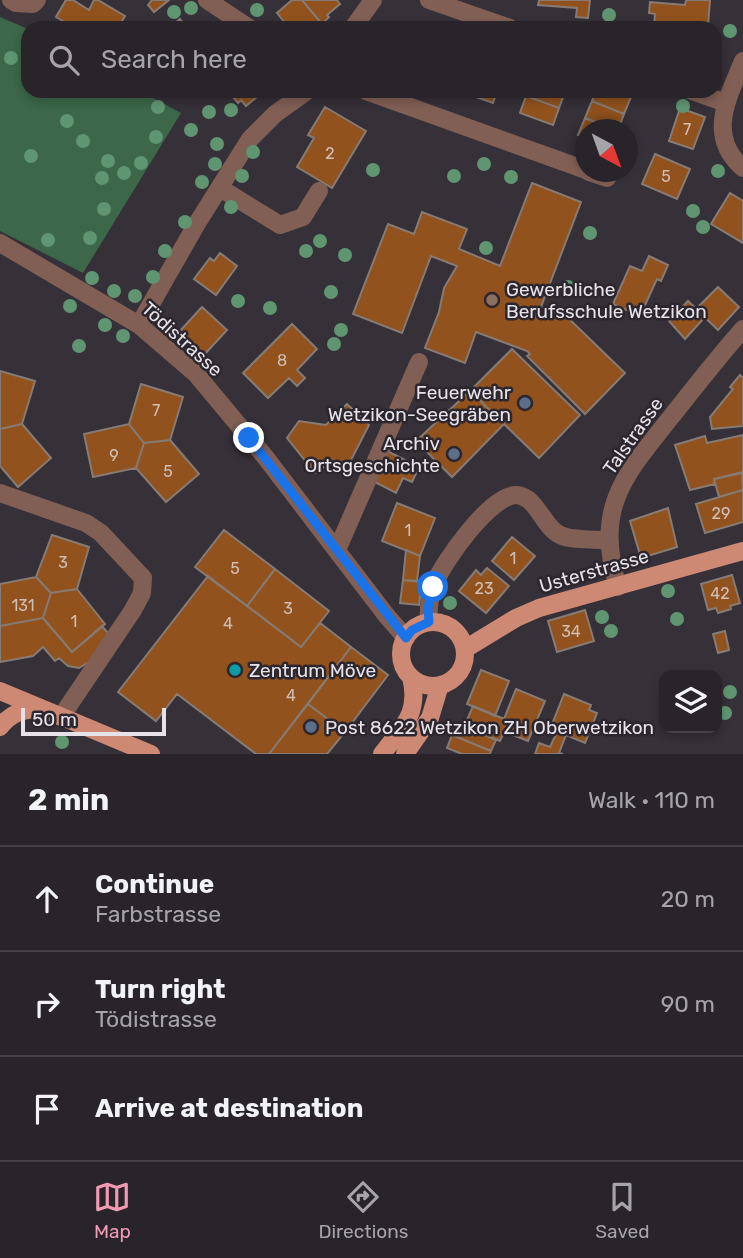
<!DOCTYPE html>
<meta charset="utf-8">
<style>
body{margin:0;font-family:Rubik,sans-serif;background:#302c32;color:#f1f3f6}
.controls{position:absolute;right:21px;bottom:21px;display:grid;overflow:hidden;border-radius:14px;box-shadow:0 4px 10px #0003}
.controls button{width:63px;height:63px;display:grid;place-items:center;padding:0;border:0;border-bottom:2px solid #444147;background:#28242a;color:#f1f3f6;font:35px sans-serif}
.compass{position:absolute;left:575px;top:119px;width:63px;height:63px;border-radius:50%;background:#28242a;box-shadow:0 4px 10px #0003;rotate:139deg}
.scale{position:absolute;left:21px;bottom:18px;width:145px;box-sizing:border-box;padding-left:7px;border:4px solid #e6e2e8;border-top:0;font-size:19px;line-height:24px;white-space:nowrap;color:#e6e2e8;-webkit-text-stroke:5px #2c262e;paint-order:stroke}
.stop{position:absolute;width:21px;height:21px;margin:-16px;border:5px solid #1a73e8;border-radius:50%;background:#fff}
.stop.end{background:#1a73e8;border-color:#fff;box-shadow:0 2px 7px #0008}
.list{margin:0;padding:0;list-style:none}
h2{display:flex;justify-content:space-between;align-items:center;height:91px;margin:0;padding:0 28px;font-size:30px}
h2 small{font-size:23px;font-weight:400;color:#a5a4a8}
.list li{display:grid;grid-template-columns:46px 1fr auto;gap:21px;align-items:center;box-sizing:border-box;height:105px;padding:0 28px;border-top:2px solid #444147}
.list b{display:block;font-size:26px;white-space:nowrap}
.list p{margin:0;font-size:23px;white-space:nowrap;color:#a5a4a8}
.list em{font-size:23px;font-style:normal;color:#a5a4a8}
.icon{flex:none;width:38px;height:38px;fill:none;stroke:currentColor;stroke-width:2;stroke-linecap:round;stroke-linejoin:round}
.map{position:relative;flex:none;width:743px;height:754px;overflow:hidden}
.search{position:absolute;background:#28242a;box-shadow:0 4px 10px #0003;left:21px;right:21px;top:21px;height:77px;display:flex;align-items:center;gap:18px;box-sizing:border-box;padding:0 24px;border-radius:21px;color:#a5a4a8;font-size:26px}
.sheet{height:406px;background:#28242a}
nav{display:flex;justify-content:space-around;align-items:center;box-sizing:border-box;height:98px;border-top:2px solid #444147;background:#28242a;font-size:19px;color:#a5a4a8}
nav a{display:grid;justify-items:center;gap:4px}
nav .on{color:#f19ab3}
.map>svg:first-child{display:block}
.green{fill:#3c6749}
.building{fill:#91521d;stroke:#867b75;stroke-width:2}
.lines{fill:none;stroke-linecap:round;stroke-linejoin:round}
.minor{stroke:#815f55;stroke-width:18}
.major{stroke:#ce8974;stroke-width:18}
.tree{fill:#609572}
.route{stroke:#1a73e8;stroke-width:9}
.education-dot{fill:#8d6e63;stroke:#2c262e;stroke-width:2.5}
.service-dot{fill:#5c6f8a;stroke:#2c262e;stroke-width:2.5}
.culture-dot{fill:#0f9aa8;stroke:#2c262e;stroke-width:2.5}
.labels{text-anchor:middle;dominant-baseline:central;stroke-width:5;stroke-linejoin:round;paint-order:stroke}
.number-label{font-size:16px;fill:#d1beb5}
.poi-label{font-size:19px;fill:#e6e2e8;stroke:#2c262e;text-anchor:start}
.street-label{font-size:19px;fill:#e6e2e8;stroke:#2c262e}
</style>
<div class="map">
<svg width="743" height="754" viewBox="0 0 743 754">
<rect width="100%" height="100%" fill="#363038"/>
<path class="green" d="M0,17L28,29V91H140L181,113L83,273L0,231Z"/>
<path class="building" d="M66,0H73L89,10L94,0H98L125,16L118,28H75L56,17Z
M152,0H169L154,12L148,5Z
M292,0H302L322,24L317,28H289L277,13Z
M302,0H337L340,4L327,15L329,17L322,24Z
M539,0H590L588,18L576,17L577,8L538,5Z
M686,0H710L708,26L689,24V28H657V25H654L655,14L649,13L650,2L685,5Z
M180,19L187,28H169Z
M228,91H264L246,106L241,100L238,103Z
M459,91H497L493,103Z
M528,91H563L565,92L559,108L526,96Z
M596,91H616L631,97L624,114L592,101Z
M526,96L559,108L553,125L520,113Z
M592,101L624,114L618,130L585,118Z
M325,107L366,131L332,188L297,167L314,138L308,135Z
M680,108L705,117L693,149L669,141Z
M585,118L614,130H586V138L578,135Z
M655,154L690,169L677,199L642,184Z
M532,183L581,202L541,307L564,318L566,316L625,373L585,414L527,356L530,354L527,351L476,332L465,363L425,348L439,312L444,288L457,266L431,256L402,333L353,314L388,224L414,234L422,212L467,229L459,249L500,266Z
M730,193L743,201V243L711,224Z
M220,253L237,266L216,295L194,279L210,258L214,261Z
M649,256L668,265L661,281L657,279L640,316L613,304L630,266L642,271Z
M718,287L739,307L718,330L696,309Z
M688,301L705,317L685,339L669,321Z
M202,307L227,330L203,356L178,333Z
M292,324L317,349L297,370L305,378L297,386L289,378L268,398L243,373Z
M512,349L580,415L539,458L470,391Z
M0,371L35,381L22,424L0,429Z
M740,375L743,378V426L712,429L710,417L733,389L730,387Z
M141,384L183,397L170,440L144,443L129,424Z
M470,391L504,424L452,477L416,441Z
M347,404L369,425L349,464L331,462L315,473L287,438L299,421L326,425Z
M22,424L51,458L18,487L0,466V429Z
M129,424L144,443L136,468L93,477L84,434Z
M743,435V472L714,479L715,484L690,490L675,445L705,436L707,443Z
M170,440L199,474L166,502L136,468L144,443Z
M387,451L419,467L412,482L403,478L396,493L373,481Z
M742,473L743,490L719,497L714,479Z
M743,490V522L705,533L696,504Z
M397,503L435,518L420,556L382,541Z
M668,508L677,547L641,558L630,521Z
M224,530L275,569L247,606L195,567Z
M52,535L89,547L77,589L51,593L36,577Z
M512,537L535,556L514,580L492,561Z
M406,550L420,556L417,581L403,580Z
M487,568L509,586L486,613L459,591L476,570L481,575Z
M275,569L329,611L301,647L247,606Z
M732,575L740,603L730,606L731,609L718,613L716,608L708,610L701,584Z
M208,576L301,647L320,623L351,647L269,754H256L177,694L156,721L118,692Z
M36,577L51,593L43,618L0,626V584Z
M403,580L422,582L419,605L400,603Z
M77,589L105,624L72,652L43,618L51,593Z
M585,610L594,641L557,652L548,621Z
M43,618L72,652L102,626L108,633L89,662L79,668L68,666L59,658L55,661L43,647L33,656L0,662V626Z
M725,631L729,650L718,653L713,634Z
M351,647L388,675L345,732L308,704Z
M481,670L509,681L495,716L467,704Z
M516,689L545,701L528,741L505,732L509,721L504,719Z
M564,694L591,705L589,710L597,713L585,743L566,735L559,753L563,754H535L539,743L550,747L558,730L551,727Z
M308,704L345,732L327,754H269Z
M473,706L509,721L500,741L464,727Z
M457,723L496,740L491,751L452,735Z
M452,735L491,751L490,754H462L447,748Z"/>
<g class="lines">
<path class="minor" d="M11,0L16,3L33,4L37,0
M207,0L249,28
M429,0L510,28
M353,28L373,0
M743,61C728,98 706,136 743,168
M366,91L586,170
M692,91L726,103
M589,172L607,178
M220,188L280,225L303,217L319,191
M0,243L139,325L196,374L266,458L386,615L406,638
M139,325L196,225L250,139L275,114L307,91
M0,493L86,523L101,533L143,578L142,593L133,610L61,717
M337,550L419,362
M618,587C594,507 624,476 671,417C695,387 718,357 743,329
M429,622C428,609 429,598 434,585C442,563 491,494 517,495C537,497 543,527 560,535C573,541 594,539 608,540"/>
<path class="major" d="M401 654a32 32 0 1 1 64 0a32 32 0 1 1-64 0Z
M465,649L516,618L539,608L743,551
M0,691L151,754
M0,727C11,713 23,709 40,709
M382,754C403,726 420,714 411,677
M405,754L430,718L440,685"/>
</g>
<g class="tree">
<circle cx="191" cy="8" r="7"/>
<circle cx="257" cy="10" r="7"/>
<circle cx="174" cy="12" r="7"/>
<circle cx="609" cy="15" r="7"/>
<circle cx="730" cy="31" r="7"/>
<circle cx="11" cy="58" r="7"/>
<circle cx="683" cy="106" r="7"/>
<circle cx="158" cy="107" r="7"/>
<circle cx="231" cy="110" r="7"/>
<circle cx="209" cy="112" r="7"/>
<circle cx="67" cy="121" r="7"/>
<circle cx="191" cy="130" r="7"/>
<circle cx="156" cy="137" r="7"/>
<circle cx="83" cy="141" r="7"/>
<circle cx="217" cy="144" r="7"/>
<circle cx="253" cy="152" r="7"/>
<circle cx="31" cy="156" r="7"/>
<circle cx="108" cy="161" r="7"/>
<circle cx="141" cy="163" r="7"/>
<circle cx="215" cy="164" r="7"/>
<circle cx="484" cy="164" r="7"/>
<circle cx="373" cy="170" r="7"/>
<circle cx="718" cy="171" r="7"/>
<circle cx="124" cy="173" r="7"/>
<circle cx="242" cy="176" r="7"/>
<circle cx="454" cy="176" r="7"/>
<circle cx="511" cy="177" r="7"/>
<circle cx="102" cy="178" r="7"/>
<circle cx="202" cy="182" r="7"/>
<circle cx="231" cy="207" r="7"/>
<circle cx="104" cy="209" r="7"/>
<circle cx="693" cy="211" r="7"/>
<circle cx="185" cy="222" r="7"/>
<circle cx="703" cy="227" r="7"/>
<circle cx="590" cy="233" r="7"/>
<circle cx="90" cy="238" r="7"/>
<circle cx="48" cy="240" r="7"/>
<circle cx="320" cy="241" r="7"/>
<circle cx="486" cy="248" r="7"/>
<circle cx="165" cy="251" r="7"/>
<circle cx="306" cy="251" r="7"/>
<circle cx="345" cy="255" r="7"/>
<circle cx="153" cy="277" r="7"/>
<circle cx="92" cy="278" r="7"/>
<circle cx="568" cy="287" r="7"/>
<circle cx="114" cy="291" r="7"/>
<circle cx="331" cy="292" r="7"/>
<circle cx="135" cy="296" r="7"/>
<circle cx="238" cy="301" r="7"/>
<circle cx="70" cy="306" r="7"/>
<circle cx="270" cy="308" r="7"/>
<circle cx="105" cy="325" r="7"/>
<circle cx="341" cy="330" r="7"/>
<circle cx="123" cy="336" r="7"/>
<circle cx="334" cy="344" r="7"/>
<circle cx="79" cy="346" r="7"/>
<circle cx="668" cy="591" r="7"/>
<circle cx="450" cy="603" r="7"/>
<circle cx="602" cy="617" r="7"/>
<circle cx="677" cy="619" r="7"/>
<circle cx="611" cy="631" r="7"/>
<circle cx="730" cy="692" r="7"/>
<circle cx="725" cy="713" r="7"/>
<circle cx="62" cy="742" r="7"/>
</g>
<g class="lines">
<path class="route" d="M249,438L406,638L412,630L429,622L428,608L433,587"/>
</g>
<circle class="education-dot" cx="492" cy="300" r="7"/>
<g class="service-dot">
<circle cx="525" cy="403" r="7"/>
<circle cx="454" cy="454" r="7"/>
<circle cx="311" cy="727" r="7"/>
</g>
<circle class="culture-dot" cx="235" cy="670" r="7"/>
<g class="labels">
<g class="number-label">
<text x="687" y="129">7</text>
<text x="330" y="153">2</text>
<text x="666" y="176">5</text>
<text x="282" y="360">8</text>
<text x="156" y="410">7</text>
<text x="114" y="455">9</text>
<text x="168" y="471">5</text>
<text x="721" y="513">29</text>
<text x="408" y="530">1</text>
<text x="513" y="558">1</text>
<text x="63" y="562">3</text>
<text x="235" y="568">5</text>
<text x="484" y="588">23</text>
<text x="720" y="593">42</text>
<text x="23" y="605">131</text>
<text x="288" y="608">3</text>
<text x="74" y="621">1</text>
<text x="228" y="623">4</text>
<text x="571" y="631">34</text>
<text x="291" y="695">4</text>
</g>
<g class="poi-label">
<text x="506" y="289">Gewerbliche<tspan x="506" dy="22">Berufsschule Wetzikon</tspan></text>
<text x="511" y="392" text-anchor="end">Feuerwehr<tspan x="511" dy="22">Wetzikon-Seegräben</tspan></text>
<text x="440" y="443" text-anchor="end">Archiv<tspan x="440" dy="22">Ortsgeschichte</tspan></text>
<text x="249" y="670">Zentrum Möve</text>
<text x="325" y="727">Post 8622 Wetzikon ZH Oberwetzikon</text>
</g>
<g class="street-label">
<text transform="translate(182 339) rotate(42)">Tödistrasse</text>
<text transform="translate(633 436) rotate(-55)">Talstrasse</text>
<text transform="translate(594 571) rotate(-16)">Usterstrasse</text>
</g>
</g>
</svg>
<div class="controls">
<button><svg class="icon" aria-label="layers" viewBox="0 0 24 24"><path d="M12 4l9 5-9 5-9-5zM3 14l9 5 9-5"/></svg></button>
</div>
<svg class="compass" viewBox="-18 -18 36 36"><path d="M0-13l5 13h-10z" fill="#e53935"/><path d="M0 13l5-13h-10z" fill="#a5a4a8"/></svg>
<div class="scale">50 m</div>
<div class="stop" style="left:433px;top:587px"></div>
<div class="stop end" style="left:249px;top:438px"></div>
<div class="search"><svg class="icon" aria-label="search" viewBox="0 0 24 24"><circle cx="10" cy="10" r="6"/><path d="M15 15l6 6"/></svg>Search here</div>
</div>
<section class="sheet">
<h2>2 min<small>Walk · 110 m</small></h2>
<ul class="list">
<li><svg class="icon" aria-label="ahead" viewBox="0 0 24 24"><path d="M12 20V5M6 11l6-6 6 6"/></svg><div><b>Continue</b><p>Farbstrasse</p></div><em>20 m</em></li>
<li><svg class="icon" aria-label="right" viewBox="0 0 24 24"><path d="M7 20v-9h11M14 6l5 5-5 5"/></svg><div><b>Turn right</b><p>Tödistrasse</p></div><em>90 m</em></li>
<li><svg class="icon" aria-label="arrive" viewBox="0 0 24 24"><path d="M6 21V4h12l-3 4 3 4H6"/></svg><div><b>Arrive at destination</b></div></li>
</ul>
</section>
<nav>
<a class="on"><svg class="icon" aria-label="map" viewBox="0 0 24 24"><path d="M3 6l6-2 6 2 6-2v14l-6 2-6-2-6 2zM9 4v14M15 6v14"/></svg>Map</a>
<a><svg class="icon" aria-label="directions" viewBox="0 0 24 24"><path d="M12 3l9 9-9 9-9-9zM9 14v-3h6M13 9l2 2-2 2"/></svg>Directions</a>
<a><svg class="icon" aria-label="saved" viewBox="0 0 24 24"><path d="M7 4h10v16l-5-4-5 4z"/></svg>Saved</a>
</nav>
